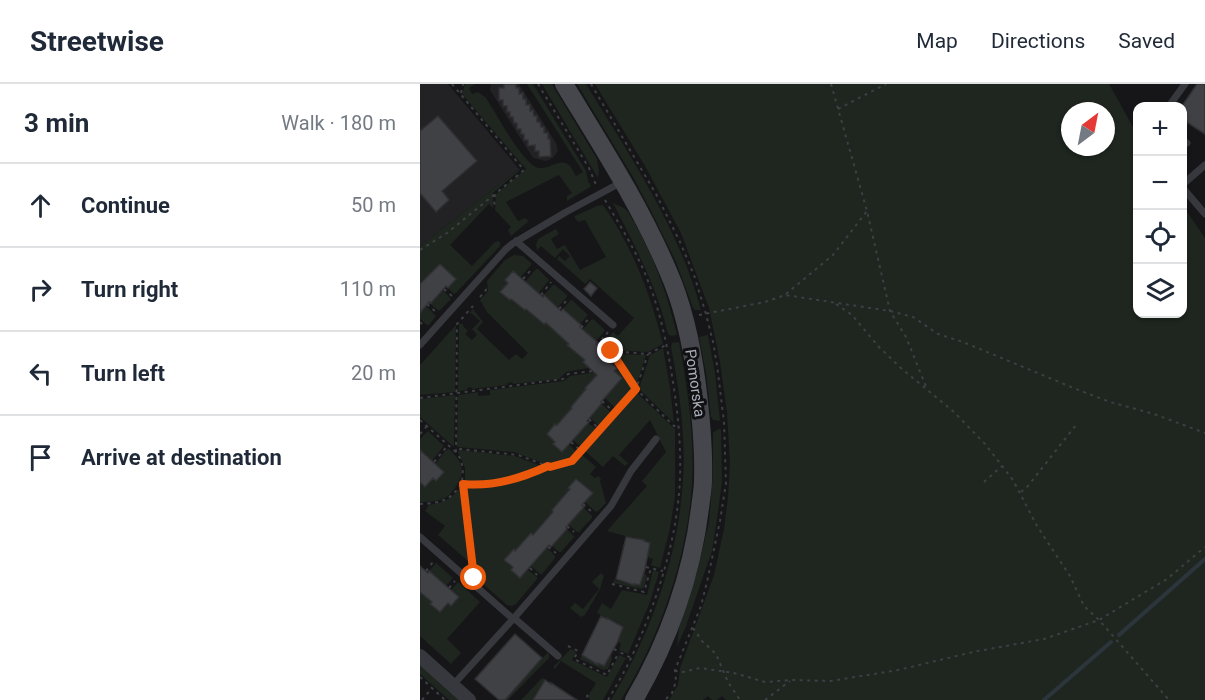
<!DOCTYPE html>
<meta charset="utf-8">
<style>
body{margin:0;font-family:Roboto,sans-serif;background:#f2f2f3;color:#1f2937}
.controls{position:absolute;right:18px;top:18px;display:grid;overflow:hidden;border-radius:12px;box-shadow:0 2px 4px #0004}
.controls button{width:54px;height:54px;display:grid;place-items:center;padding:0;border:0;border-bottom:2px solid #e0e1e3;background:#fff;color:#1f2937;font:30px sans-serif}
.compass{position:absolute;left:641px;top:18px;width:54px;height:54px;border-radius:50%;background:#fff;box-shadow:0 2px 4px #0004;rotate:32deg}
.stop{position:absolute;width:18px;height:18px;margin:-14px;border:4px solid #ea580c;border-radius:50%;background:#fff}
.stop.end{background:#ea580c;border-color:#fff;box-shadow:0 2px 6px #0008}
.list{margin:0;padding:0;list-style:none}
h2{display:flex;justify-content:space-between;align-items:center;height:78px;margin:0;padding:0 24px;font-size:26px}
h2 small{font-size:20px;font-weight:400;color:#747a83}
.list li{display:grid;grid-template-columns:39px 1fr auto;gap:18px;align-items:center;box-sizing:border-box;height:84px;padding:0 24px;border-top:2px solid #e0e1e3}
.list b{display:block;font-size:22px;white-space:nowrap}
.list em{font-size:20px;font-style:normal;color:#747a83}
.icon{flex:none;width:33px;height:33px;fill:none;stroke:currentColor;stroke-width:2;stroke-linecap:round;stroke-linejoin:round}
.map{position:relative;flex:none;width:785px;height:616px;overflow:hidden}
header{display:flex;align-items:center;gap:36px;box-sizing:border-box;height:84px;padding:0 30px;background:#fff;border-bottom:2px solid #e0e1e3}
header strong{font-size:28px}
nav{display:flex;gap:33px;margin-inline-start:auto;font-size:21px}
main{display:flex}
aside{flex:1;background:#fff}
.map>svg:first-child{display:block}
.built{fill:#222225}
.green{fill:#1e261f;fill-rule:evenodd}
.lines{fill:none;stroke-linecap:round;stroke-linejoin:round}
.stream{stroke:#2c353c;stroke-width:4}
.building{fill:#404145;stroke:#303034;stroke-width:1.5}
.path{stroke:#3d3f44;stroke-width:2;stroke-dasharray:3 4.5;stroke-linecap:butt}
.lane{stroke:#37383d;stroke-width:7}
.street{stroke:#37383d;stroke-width:14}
.secondary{stroke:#45474d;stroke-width:18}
.route{stroke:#ea580c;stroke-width:8}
.labels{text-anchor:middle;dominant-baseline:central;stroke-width:6;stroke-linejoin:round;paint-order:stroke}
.street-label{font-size:15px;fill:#a8adb8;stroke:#111113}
</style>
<header>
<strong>Streetwise</strong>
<nav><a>Map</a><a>Directions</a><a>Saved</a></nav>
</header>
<main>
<aside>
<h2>3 min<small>Walk · 180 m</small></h2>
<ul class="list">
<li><svg class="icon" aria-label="ahead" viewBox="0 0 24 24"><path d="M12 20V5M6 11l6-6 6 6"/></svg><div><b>Continue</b></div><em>50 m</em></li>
<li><svg class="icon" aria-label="right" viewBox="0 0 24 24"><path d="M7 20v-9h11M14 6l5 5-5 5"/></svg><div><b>Turn right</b></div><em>110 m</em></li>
<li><svg class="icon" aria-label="left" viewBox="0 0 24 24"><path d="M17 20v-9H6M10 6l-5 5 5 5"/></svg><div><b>Turn left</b></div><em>20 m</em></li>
<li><svg class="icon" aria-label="arrive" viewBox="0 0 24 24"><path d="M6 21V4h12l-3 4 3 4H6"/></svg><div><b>Arrive at destination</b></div></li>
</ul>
</aside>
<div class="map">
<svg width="785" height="616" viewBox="0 0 785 616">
<rect width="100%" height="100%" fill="#161618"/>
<path class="built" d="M0,0H28L99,85L0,162Z
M71,0H99L136,59L138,67L133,74L126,77L113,74L70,6Z"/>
<path class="green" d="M45,0H55L49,4L52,10L58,8L66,14C77,31 98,71 114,82C125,90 139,72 149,81C152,84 154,89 156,92L163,88L107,0H113L166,87L168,97L171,102L170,103L147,117V112L152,109L139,91L86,118L98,137L105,134L109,137L91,152L88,146L91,143L75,126L76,110L106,85L42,10Z
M122,0H132L133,2L177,75L179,87L178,94Z
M157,0H166C210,72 259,144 281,226H275L273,224L256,178L232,129L213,93Z
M175,0H689L717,50L718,230H762L763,122L785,154V616H306L302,612L297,616H292L288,612L283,616H249L258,601L260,584L294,491L304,445L308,413L310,379L307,329L300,278L289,224L261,149L225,82ZM650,27H686V63H650Z
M99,85L100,86L73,109V124L69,120L30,161L52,182L75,158L78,157L80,158V162L36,209L34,210L28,204L36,195L20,181L0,200V162Z
M193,119L204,124L208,128C231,165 247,208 257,251L251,252L248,250C237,203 215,162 193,119Z
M183,121C213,164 230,209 243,260L228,268L192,266L186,256L193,248L198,252L214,234L170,195L165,200L137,175L139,172L145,177L150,172L143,165L135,174L121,162L117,166L116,161L118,155L136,145L139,150L131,155L137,165L145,161L160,186L186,173L165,136L158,138L155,134V132L177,122Z
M94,171L103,172L111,179V181L101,193L93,187L85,196L88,199L80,208L90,216L91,215L105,226L106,225L124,240L126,239L149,260L148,262L165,276L169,283L168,284L146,288L139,295L93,300L92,298L88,299L87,301L52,305L51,303L47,304V306L38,307L39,240H43V242L48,247L45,250L52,256L57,251L52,245L60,237L51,229L49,230L53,225L63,238L57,245L89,276L96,270L102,275L108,269L67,228L60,216L68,207L67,197L85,176Z
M116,185H118L129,196L119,209L105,198Z
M133,201H135L147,211V213L138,223L124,211Z
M23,206L31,215L19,227L9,219H11Z
M151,216H152L167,230V232L160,240L143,225Z
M6,222L16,232L9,241H7L0,235V229Z
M173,235L184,245L185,247L176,257L163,245L171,236Z
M36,241L35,308L0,311V281Z
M288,251L295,289L300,337L293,336L291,333L286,289L279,253Z
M259,258C269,311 277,368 270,422C262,487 236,561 201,616H191C230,552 259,471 263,395C266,352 259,305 251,263L252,259Z
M243,264L250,304L254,339L219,305L230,271Z
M195,270L226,271L216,302Z
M192,273L212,305L197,322L194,323L185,314L202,295L194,287L197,284L189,277Z
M177,288L179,290L165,304L166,305L152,324L137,341L135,340L127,350L135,358L134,360L142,368L149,361L156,367L151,375L128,381L94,368L37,363L38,311L58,308V312L70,311V306L144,297L150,292Z
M216,308L255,345V413L250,444L240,484L231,481L233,475L227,473L229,458L213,453L212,454L187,447L227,402L222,397L246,368L230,336L199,371L208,379L205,382L193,372L183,383L164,366Z
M35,311L34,363L0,333V315Z
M182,320L190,328V330L181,341H178L170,334Z
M168,339L175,344V347L162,362H160L153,356Z
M298,345H301L302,398L297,435L292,467L266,542L257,563L259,543L277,488L289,438L293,389V349Z
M8,347L23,361V363L12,377L0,366V355Z
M29,365C42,377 47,388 35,404C32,408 29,412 25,414C17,418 8,418 0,418V398L5,403L13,394L17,397L24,388L15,380L26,366Z
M40,366L95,372L129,385L154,377L161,370L176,383L170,390L175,394L178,392L181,395L180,397L186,419L178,427L176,428L165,418L173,409L156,395L148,404L150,405L132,426L133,428L113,451L95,467L93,466L85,475L93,483L91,486L100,494L108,486L117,493V495L96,520L92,522L87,521L55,493L45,398V384L38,368Z
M42,401L51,489L45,484L49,478L18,451L25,442L5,427L9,421C24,419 33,414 42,401Z
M163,423L172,432V434L159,448H157L148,440Z
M146,445L154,452V453L141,468H139L132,462Z
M127,464L135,472V474L122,490H120L111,482Z
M16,479L33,494L26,502L9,487Z
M233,486L239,488L230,518L208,570L199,566L201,560L197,557L203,543L198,541V539L177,529L182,519L191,525L202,506L227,511Z
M181,489L184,492L180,505L165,531L161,533L150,524L155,519L163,525L179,505L172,498Z
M224,489L227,492L224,503L221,505L193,499L194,496L213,501L222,495Z
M38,498L60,518L27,555L41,569L31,580L0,552V508L12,518L11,521L20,528L28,519L31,522L39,514L31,506Z
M151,565L156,568L152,576L187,593L199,571L206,574L183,616H170L168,612L176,599L141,577L135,585L133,583Z
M128,568L129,571V574L88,616H85Z
M162,571L177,580L178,579L183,582L191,571L192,575L188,585L183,586L160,575Z
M0,581L40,616H29L0,590Z
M122,594L126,596L115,611L116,612L113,616H101Z"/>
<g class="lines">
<path class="stream" d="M699,551L785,475
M624,616L691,558"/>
</g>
<path class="building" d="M84,0H96V4H99V10L103,9V15H106V21H110V27L113,26L114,32H117V38H120L121,43H124V49H128V55H130L131,72L119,73V67H115V61L108,62V56H104V50H101V45H97V39H94L93,33H90V28H87V22H83V16H79V4H84Z
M777,0H785V50L762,35V22Z
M18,32L57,77L22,107L29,116L16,128L0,109V47Z
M20,180L36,195L28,204L26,202L11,219L9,218L0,229V200Z
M93,187L123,213L124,211L141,227L143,225L161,241L160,243L177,258L176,260L183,267L179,271L197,284L194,287L202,294L181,318L182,319L167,337L169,338L142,368L133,360L135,358L127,350L135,340L137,341L152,324L151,323L166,305L165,304L177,291L163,278L165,276L147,261L149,260L126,239L124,240L106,225L105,226L91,215L90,216L80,208L88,199L85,196Z
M170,198L177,204L171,212L164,205Z
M0,366L24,388L16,397L13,394L5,403L0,398Z
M156,395L173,409L162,421L164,423L146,443L147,445L131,463L129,461L100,494L91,486L93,483L84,476L94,465L95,467L111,449L113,451L133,428L132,426L150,405L148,404Z
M206,453L224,456V457L230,459L225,485L220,501L214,500V501L196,495Z
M0,482L8,489L9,487L39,513L31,522L28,519L20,528L10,520L12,518L0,508Z
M181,532L187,535V534L203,543L197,559L184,582L178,579V581L162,571Z
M95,550L122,574L85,616H79L55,595Z
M125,596L131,600V599L157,616H113Z"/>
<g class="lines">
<path class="path" d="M32,0L104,86L75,110L74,125
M118,0L169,84L176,101
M171,0L236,110L260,158L274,191L286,230L293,258L297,281L304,338L306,399L300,437L287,498L281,522L255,586L256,597L252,609L245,616
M411,0L447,127L470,227L486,253L507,305
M41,9L43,0
M418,25L466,0
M185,116C202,145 220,173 231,205C242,235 248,266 253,298C258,329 261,361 260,393C258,454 237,517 212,572C205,587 196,602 188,616
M0,166L27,149L75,110
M103,195L112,185
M24,205L32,212
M366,210L413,171L447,127
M121,211L131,198
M60,213L66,206L65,202
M7,220L17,229
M416,220L432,231L459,263L482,285L534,328L565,360L593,396L617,442L650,492L664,522L679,536L749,616
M139,225L149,214
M279,231L345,218L365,211L470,227L493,233L518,250L543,258L656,305L690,318L734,330L785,349
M0,238L5,243
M161,244L170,233
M188,248L183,254L216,305L254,342L259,341
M177,261L183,254
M191,267L228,270L246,261
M0,314L143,295L148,290L173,287L191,267
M182,317L195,329
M169,335L180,346
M0,336L36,368L39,365L98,371L130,383L152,377L216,305L228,270
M0,350L7,342
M151,358L161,367
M14,378L28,361
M564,398L582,382
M43,400C71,402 103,394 128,382
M601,408L608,402L656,341
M0,420C21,419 31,417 42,398
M163,420L172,428
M147,442L154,448
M128,463L136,469
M226,483L243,487
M110,484L117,491
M53,486L42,398L43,384L40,374L36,368L37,240L53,222
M6,487L13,478
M192,500L224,508L231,484
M29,504L35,497
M273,544L282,557L296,570L308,598L320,616
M148,562L158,567L154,575L187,591L199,568
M194,565L211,574
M255,586L258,588H263L280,584L314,589L345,598L372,596L411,597L478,586L553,568L624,555L679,536L747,495L785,463
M0,593L25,616
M168,611L167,612L169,616
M2,616L12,604
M345,616L370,597"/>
<path class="lane" d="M749,22L765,0
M762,56L767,59
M762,101L785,81
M762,103L785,130
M96,157L193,241
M0,261L85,166L92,160L146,128L200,99
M0,453L93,535
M94,534L138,572
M33,601L94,534L191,422L211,387L236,355"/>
<path class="street" d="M0,572L49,616"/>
<path class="secondary" d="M144,0C181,61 220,121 248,187C264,223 272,262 277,301C281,333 284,365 283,396C283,405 281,415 280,424C272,491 248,558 214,616"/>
</g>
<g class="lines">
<path class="route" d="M54,494L43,400C71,403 102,394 128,382L130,383L152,377L216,305L191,267"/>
</g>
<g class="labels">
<g class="street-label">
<text transform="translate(275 299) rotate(82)">Pomorska</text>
</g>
</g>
</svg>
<div class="controls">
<button>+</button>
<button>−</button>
<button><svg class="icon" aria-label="locate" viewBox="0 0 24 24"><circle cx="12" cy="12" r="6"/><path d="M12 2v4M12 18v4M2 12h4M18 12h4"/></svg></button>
<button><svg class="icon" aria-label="layers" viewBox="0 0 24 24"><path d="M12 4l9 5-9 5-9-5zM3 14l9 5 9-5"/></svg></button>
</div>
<svg class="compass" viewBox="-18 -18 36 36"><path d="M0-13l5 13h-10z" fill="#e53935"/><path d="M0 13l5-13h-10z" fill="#747a83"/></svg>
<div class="stop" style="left:54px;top:494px"></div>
<div class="stop end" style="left:191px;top:267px"></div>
</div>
</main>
